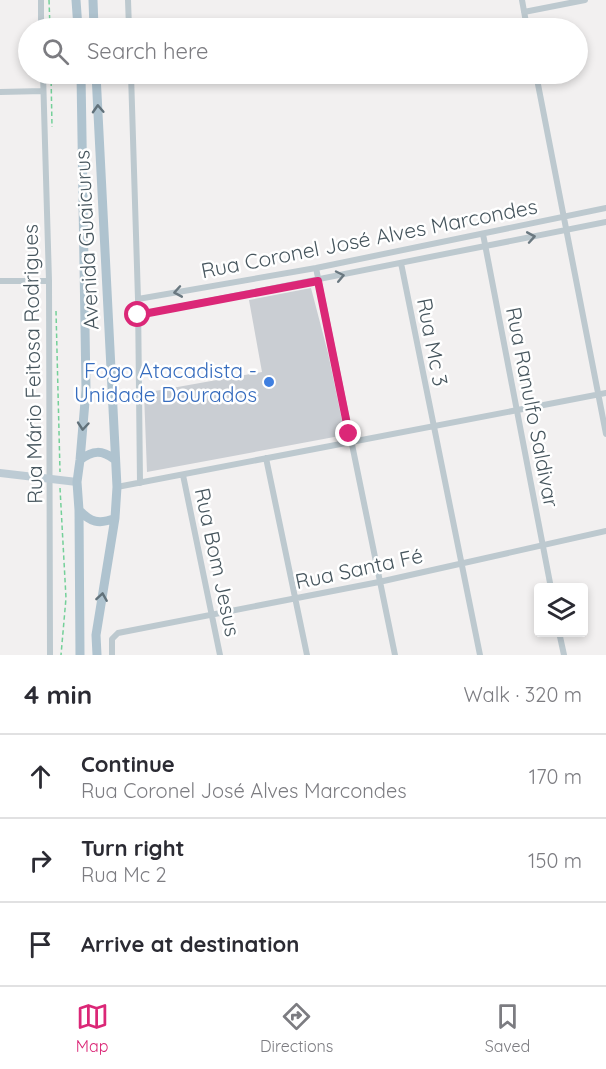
<!DOCTYPE html>
<meta charset="utf-8">
<style>
body{margin:0;font-family:Quicksand,sans-serif;background:#f7f7f7;color:#2b2b33}
.controls{position:absolute;right:18px;bottom:18px;display:grid;overflow:hidden;border-radius:6px;box-shadow:0 3px 9px #0003}
.controls button{width:54px;height:54px;display:grid;place-items:center;padding:0;border:0;border-bottom:2px solid #e1e1e2;background:#fff;color:#2b2b33;font:30px sans-serif}
.stop{position:absolute;width:18px;height:18px;margin:-14px;border:4px solid #db2777;border-radius:50%;background:#fff}
.stop.end{background:#db2777;border-color:#fff;box-shadow:0 2px 6px #0008}
.list{margin:0;padding:0;list-style:none}
h2{display:flex;justify-content:space-between;align-items:center;height:78px;margin:0;padding:0 24px;font-size:26px}
h2 small{font-size:20px;font-weight:400;color:#7c7c81}
.list li{display:grid;grid-template-columns:39px 1fr auto;gap:18px;align-items:center;box-sizing:border-box;height:84px;padding:0 24px;border-top:2px solid #e1e1e2}
.list b{display:block;font-size:22px;white-space:nowrap}
.list p{margin:0;font-size:20px;white-space:nowrap;color:#7c7c81}
.list em{font-size:20px;font-style:normal;color:#7c7c81}
.icon{flex:none;width:33px;height:33px;fill:none;stroke:currentColor;stroke-width:2;stroke-linecap:round;stroke-linejoin:round}
.map{position:relative;flex:none;width:606px;height:655px;overflow:hidden}
.search{position:absolute;background:#fff;box-shadow:0 3px 9px #0003;left:18px;right:18px;top:18px;height:66px;display:flex;align-items:center;gap:15px;box-sizing:border-box;padding:0 21px;border-radius:33px;color:#7c7c81;font-size:22px}
.sheet{height:330px;background:#fff}
nav{display:flex;justify-content:space-around;align-items:center;box-sizing:border-box;height:84px;border-top:2px solid #e1e1e2;background:#fff;font-size:16px;color:#7c7c81}
nav a{display:grid;justify-items:center;gap:3px}
nav .on{color:#db2777}
.map>svg:first-child{display:block}
.building{fill:#caced3}
.lines{fill:none;stroke-linecap:round;stroke-linejoin:round}
.path{stroke:#74d099;stroke-width:1.5;stroke-dasharray:4.5 3;stroke-linecap:butt}
.street{stroke:#bdc9cf;stroke-width:6}
.secondary{stroke:#bdcbd4;stroke-width:8}
.primary{stroke:#afc3cf;stroke-width:9}
.oneway{stroke:#61717a}
.oneway2{stroke:#6a7880}
.route{stroke:#db2777;stroke-width:8}
.shop-dot{fill:#3f7fe0;stroke:#fff;stroke-width:2}
.labels{text-anchor:middle;dominant-baseline:central;stroke-width:5;stroke-linejoin:round;paint-order:stroke}
.street-label{font-size:21px;fill:#47565e;stroke:#fff}
.shop-label{font-size:21px;fill:#366cbe;stroke:#fff;text-anchor:end}
</style>
<div class="map">
<svg width="606" height="655" viewBox="0 0 606 655">
<rect width="100%" height="100%" fill="#f2f0f0"/>
<path class="building" d="M311,288L328,353L345,435L147,472L144,393L262,372L249,300Z"/>
<g class="lines">
<path class="path" d="M49,0L50,28
M51,74L52,127
M56,311L60,472
M60,488L66,598L61,655"/>
<path class="street" d="M41,0V28
M128,0L129,28
M522,0L527,28
M524,12L585,0
M43,74L49,281L50,655
M131,74L138,299L140,483
M536,74L606,434
M0,92L43,91
M483,234L551,588
M401,263L480,655
M316,268L395,655
M0,281H49
M138,299L316,268L606,208
M138,315L606,222
M266,458L307,655
M183,475L220,655
M117,487L606,393
M559,632L564,655
M112,655V639L118,633L379,582L606,531"/>
<path class="secondary" d="M0,473L77,482"/>
<path class="primary" d="M76,0L78,28
M93,0L94,28
M96,74L117,487L115,518L96,635L97,655
M80,460C93,450 102,450 114,459
M79,510C90,522 99,525 115,518
M80,655L79,510L77,482L80,460L86,390L81,74"/>
</g>
<defs><path id="oneway-chevron" d="M-2-3.5L2.5 0L-2 3.5" fill="none" stroke-width="1.6" stroke-linecap="round" stroke-linejoin="round" transform="scale(1.5)"/></defs>
<g class="oneway">
<use href="#oneway-chevron" transform="translate(98 109) rotate(-93)"/>
<use href="#oneway-chevron" transform="translate(83 426) rotate(95)"/>
<use href="#oneway-chevron" transform="translate(102 597) rotate(-81)"/>
</g>
<g class="oneway2">
<use href="#oneway-chevron" transform="translate(531 237) rotate(-10)"/>
<use href="#oneway-chevron" transform="translate(340 276) rotate(-12)"/>
<use href="#oneway-chevron" transform="translate(178 292) rotate(170)"/>
</g>
<g class="lines">
<path class="route" d="M138,315L318,281L349,434"/>
</g>
<circle class="shop-dot" cx="269" cy="382" r="6"/>
<g class="labels">
<g class="street-label">
<text transform="translate(369 238) rotate(-11)">Rua Coronel José Alves Marcondes</text>
<text transform="translate(86 240) rotate(-93)">Avenida Guaicurus</text>
<text transform="translate(433 342) rotate(79)">Rua Mc 3</text>
<text transform="translate(32 364) rotate(-91)">Rua Mário Feitosa Rodrigues</text>
<text transform="translate(533 407) rotate(79)">Rua Ranulfo Saldivar</text>
<text transform="translate(218 562) rotate(78)">Rua Bom Jesus</text>
<text transform="translate(359 568) rotate(-12)">Rua Santa Fé</text>
</g>
<g class="shop-label">
<text x="257" y="370">Fogo Atacadista -<tspan x="257" dy="24">Unidade Dourados</tspan></text>
</g>
</g>
</svg>
<div class="controls">
<button><svg class="icon" aria-label="layers" viewBox="0 0 24 24"><path d="M12 4l9 5-9 5-9-5zM3 14l9 5 9-5"/></svg></button>
</div>
<div class="stop" style="left:138px;top:315px"></div>
<div class="stop end" style="left:349px;top:434px"></div>
<div class="search"><svg class="icon" aria-label="search" viewBox="0 0 24 24"><circle cx="10" cy="10" r="6"/><path d="M15 15l6 6"/></svg>Search here</div>
</div>
<section class="sheet">
<h2>4 min<small>Walk · 320 m</small></h2>
<ul class="list">
<li><svg class="icon" aria-label="ahead" viewBox="0 0 24 24"><path d="M12 20V5M6 11l6-6 6 6"/></svg><div><b>Continue</b><p>Rua Coronel José Alves Marcondes</p></div><em>170 m</em></li>
<li><svg class="icon" aria-label="right" viewBox="0 0 24 24"><path d="M7 20v-9h11M14 6l5 5-5 5"/></svg><div><b>Turn right</b><p>Rua Mc 2</p></div><em>150 m</em></li>
<li><svg class="icon" aria-label="arrive" viewBox="0 0 24 24"><path d="M6 21V4h12l-3 4 3 4H6"/></svg><div><b>Arrive at destination</b></div></li>
</ul>
</section>
<nav>
<a class="on"><svg class="icon" aria-label="map" viewBox="0 0 24 24"><path d="M3 6l6-2 6 2 6-2v14l-6 2-6-2-6 2zM9 4v14M15 6v14"/></svg>Map</a>
<a><svg class="icon" aria-label="directions" viewBox="0 0 24 24"><path d="M12 3l9 9-9 9-9-9zM9 14v-3h6M13 9l2 2-2 2"/></svg>Directions</a>
<a><svg class="icon" aria-label="saved" viewBox="0 0 24 24"><path d="M7 4h10v16l-5-4-5 4z"/></svg>Saved</a>
</nav>
